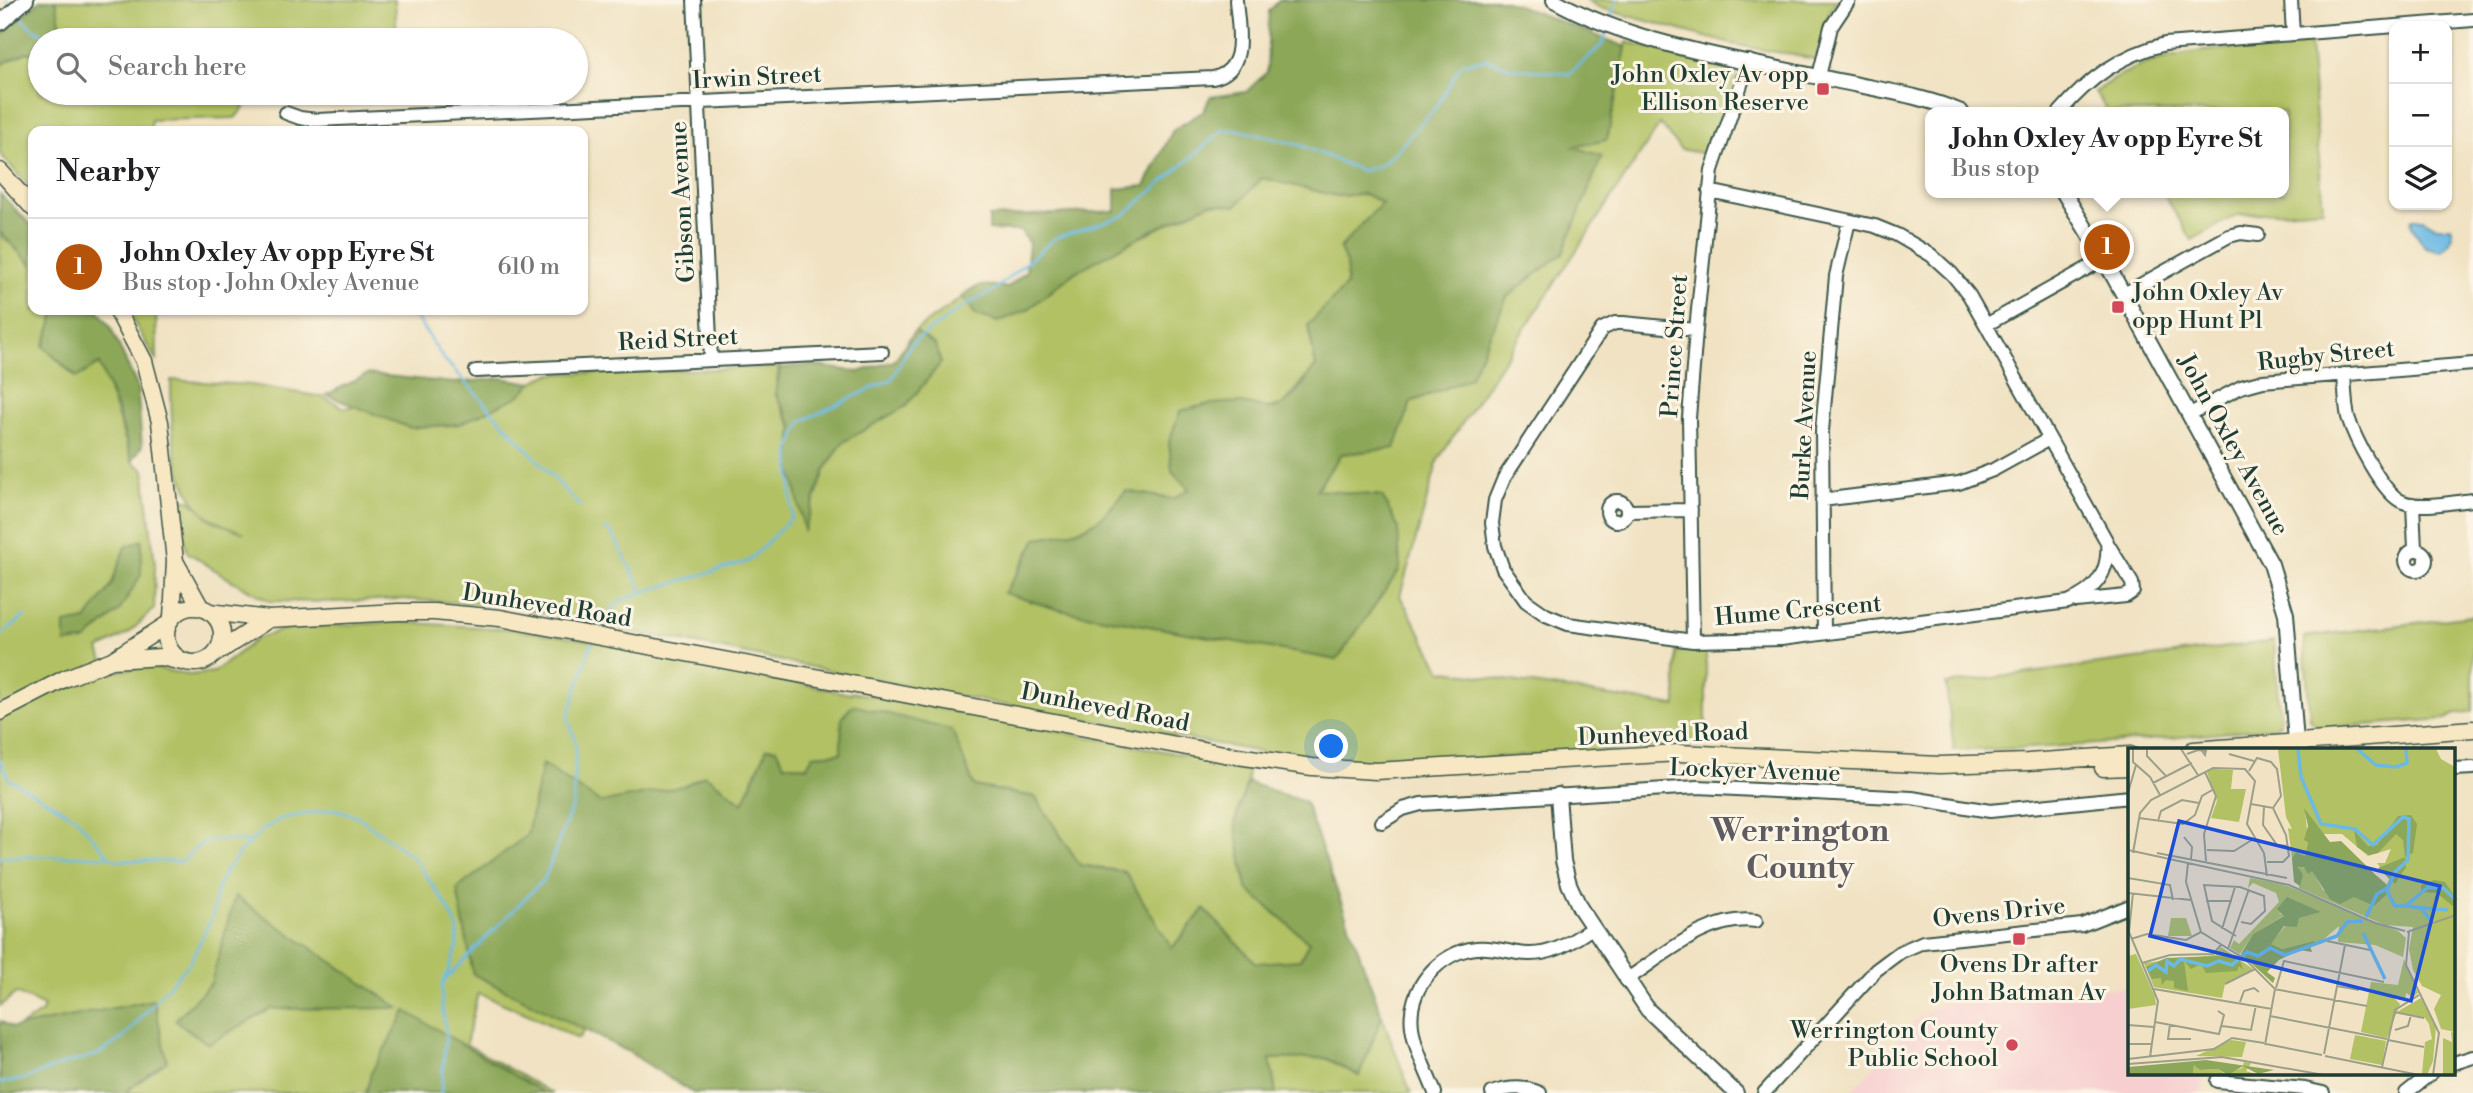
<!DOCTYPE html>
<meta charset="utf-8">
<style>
body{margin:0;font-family:"Libre Bodoni",serif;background:#f2f2f2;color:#202124}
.controls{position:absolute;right:21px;top:21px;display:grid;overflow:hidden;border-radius:14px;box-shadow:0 2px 5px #0004}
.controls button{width:63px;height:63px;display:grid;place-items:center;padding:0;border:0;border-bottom:2px solid #e0e0e0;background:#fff;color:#202124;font:35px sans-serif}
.you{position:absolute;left:1332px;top:747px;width:24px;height:24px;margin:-18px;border:5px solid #fff;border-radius:50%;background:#1a73e8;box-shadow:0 0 0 10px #1a73e833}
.badge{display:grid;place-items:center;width:46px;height:46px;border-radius:50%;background:#b45309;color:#fff;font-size:23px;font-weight:700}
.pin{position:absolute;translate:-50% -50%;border:4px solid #fff;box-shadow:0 2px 7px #0006}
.popup{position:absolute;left:1925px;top:107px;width:364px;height:91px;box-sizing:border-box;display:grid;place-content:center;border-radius:14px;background:#fff;filter:drop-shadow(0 2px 5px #0005);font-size:23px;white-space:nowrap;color:#757577}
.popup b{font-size:26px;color:#202124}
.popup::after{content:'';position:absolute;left:50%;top:100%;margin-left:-14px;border:14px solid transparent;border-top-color:#fff}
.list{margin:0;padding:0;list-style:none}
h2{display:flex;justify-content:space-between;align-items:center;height:91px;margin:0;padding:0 28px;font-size:30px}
h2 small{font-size:23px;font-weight:400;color:#757577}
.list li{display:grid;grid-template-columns:46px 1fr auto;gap:21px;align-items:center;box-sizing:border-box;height:98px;padding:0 28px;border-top:2px solid #e0e0e0}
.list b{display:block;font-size:26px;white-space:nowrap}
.list p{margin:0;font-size:23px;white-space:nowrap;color:#757577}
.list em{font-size:23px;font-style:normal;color:#757577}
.icon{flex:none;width:38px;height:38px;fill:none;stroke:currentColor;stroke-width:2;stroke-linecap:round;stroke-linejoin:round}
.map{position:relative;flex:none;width:2473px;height:1093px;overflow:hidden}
.search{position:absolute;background:#fff;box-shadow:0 2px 5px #0004;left:28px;top:28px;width:560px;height:77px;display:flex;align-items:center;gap:18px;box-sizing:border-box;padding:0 24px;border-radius:38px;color:#757577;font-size:26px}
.panel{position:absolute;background:#fff;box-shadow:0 2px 5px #0004;left:28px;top:126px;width:560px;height:189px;border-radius:14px}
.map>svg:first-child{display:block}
.built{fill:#f7cfd0}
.green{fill:#b1c163;stroke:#687f4c;stroke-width:2}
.forest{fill:#8ca759;stroke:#567246;stroke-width:2}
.water{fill:#6abae5;stroke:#447c8c;stroke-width:2}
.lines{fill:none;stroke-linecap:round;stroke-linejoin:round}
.stream{stroke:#6abae5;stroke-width:2.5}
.minor-casing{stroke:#3e5649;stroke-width:16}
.tertiary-casing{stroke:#3e5649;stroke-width:18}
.secondary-casing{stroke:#3e5649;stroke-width:19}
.minor{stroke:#fff;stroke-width:12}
.tertiary{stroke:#fff;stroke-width:14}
.secondary{stroke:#f7e8c3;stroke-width:16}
.poi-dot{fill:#d1495b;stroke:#fcf5e5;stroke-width:2.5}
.labels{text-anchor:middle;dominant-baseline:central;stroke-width:6;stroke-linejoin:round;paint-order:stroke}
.poi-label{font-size:24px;fill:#1f3d34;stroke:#fcf5e5;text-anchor:end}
.street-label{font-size:24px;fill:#1f3d34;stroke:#fcf5e5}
.district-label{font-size:32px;font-weight:bold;fill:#5e5c61;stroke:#fcf5e5}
.inset-river{fill:none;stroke:#6abae5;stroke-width:3.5}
.inset-road{fill:none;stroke:#9ca089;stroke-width:2}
.view{fill:#1d4ed8;fill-opacity:0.15;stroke:#1d4ed8;stroke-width:3.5}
.inset-edge{fill:none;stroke:#1f3d34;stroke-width:3.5}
</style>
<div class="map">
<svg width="2473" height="1093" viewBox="0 0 2473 1093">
<rect width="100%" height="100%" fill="#fcf5e5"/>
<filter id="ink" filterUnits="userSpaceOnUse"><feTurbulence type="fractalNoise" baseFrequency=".0143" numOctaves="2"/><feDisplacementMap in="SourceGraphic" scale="14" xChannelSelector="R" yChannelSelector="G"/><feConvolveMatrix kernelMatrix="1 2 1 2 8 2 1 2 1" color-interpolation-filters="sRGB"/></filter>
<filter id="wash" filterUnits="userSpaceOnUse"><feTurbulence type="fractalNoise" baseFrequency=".00686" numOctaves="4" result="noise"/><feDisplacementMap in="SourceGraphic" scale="28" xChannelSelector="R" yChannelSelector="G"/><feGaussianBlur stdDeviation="1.57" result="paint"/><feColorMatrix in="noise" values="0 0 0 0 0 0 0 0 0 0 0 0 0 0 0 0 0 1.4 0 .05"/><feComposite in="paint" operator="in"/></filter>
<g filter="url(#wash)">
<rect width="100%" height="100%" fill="#f0e2c2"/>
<path class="built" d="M2130,987V1074H2203L2201,1093H1850L1920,1016L1940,1004Z"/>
<path class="green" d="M56,0H395L397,40H83L81,36L60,23Z
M1587,0H1837L1830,10L1816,59L1731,44L1600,8Z
M1627,42L1730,68L1735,72L1736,78L1710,155L1680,149L1660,124L1438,460L1400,596L1441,670L1676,706V651H1706V744L1415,763H1360L1271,754L936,692L673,639L622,631L623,626L528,610L525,607L401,599L332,602L269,601L229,579L187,552L177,500H190L211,520L244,533C233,528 219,524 209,517C171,487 171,424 171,380L251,385L323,397L345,408L373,403L445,426L459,424L518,396L532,382L550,374L779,367L775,394L793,428L792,465L805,528L825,470L843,442L906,406L941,362L915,331L963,297L976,315L1027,310L1075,272L1104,255L1210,203L1236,205L1262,178L1337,196L1365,194L1383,203L1340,248L1347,266V286L1308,325L1316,366L1283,405L1261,409L1241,403L1203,405L1190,489L1173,499L1126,491C1093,529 1086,531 1037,538L1005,593L1060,610L1337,660L1382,496L1316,490L1341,454L1395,448L1411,402L1470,378L1507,297L1563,253L1601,156L1572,147L1607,140Z
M2310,44L2323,209L2237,215L2192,240L2163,193H2284V112H2108L2095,92C2156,43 2235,50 2310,44Z
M27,52L40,56V93H243L244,108L235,118L151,120V131H33V191L0,154V65Z
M0,233L33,266V310H56L57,314L43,346L76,378L100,363L132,461L144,470L155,565L154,609L129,633L99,649L107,673L145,666L189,675L214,672L258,638L288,628L398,622L510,629L616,644L850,694L852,692L1248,767L1247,782L1235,822L1247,889L1309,942L1300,961L1256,963L1204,909L1172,949L1125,872L1080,865L1035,797L974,786L951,730L842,717L841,753L813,755L808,767L784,764L776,749L767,748L743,803L708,777L600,1010L578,1039L530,1015L478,993L466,1044L551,1093H0V1039L42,1012L44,1006L16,993L0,1006Z
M127,310H156L157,362Z
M2473,616V711L2456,714L2446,719L2321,728L2310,720L2304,637Z
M2274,641L2280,723L2276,727C2169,739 2062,749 1954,750L1946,684Z
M1382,1016L1411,1093H1276L1269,1059L1326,1058L1359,1076Z"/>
<path class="forest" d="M40,0H56L60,23L81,36L83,40H40V56L27,52L0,65V36Z
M1280,0H1504L1626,47L1607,140L1574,147L1602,156L1563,253L1507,297L1470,378L1411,402L1395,448L1341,454L1316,490L1382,496L1398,528L1400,569L1337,660L1060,610L1004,593L1021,568L1037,538C1086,531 1093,529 1126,491L1173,499L1189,489L1172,471L1169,442L1180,411C1199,406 1221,401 1241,403C1256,405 1269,413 1284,404C1297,395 1307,378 1316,366L1308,325L1346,286L1347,266L1340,248L1382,203L1365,194L1337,196L1262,178L1236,206L1211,203L1153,230L1075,272L1027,310L998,322L976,315L963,297C972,282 992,285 1007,288L1026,272L1029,244L1021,231L989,230V217L1116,211V189L1145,186L1173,130L1204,111L1210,97L1246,92L1267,72L1269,11Z
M0,194L33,227V266L0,232Z
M56,310H98L110,326L137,386L142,446L132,461L118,411L99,364L77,377L44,347Z
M915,331L935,345L941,363L906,406L843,442L825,470L804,530L790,461L793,426L776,394L780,368L812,365L858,372L894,361Z
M368,374L454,383L502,378L532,383L519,396L460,424L410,428L326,395Z
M142,540L141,575L119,611L85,641L65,643V624L86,620L111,586L125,547Z
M853,705L952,730L974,786L1035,797L1080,865L1125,872L1172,948L1204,909L1256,963L1300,960L1309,942L1247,889L1235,822L1247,782L1305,802L1382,1016L1359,1076L1326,1058L1270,1059L1276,1093H693L627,1051L473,974L457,889L527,835L542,764L601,803L683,786L705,775L743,803L767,748L776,749L784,764L807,767L813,755L841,753L842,717Z
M235,896L399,1008L271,1009L208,1044L175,1020L211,983Z
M154,1000L167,1061L124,1093H0V1021L13,1028Z
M406,1011L544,1093H366L371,1073Z"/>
<path class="water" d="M2412,219H2423L2437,227H2450C2455,236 2449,246 2441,251L2425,247L2411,225Z"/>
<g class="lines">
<path class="stream" d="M7,0L8,2
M21,17L28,25L52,40
M1610,20L1617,0
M411,310L443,358L580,506
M605,528L613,535L643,592
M598,629L618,602L643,592L749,561L792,517L790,449L802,421L892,379L911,344L964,306L993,291L1055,238L1123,216L1223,130H1239L1300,145L1362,171L1381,165L1397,150L1437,106L1461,64L1486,59L1512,68L1569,74L1602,45L1607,30
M0,636L25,616
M0,760L9,779L75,817L109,856L117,860L182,862C205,836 213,838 248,842
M0,857L108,856
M443,982L545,878L573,804L576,744L568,718L592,641
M0,1083L24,1079L64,1064L99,1054L124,1037L190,962L213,915L216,891L224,873L242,850L265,828L283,818L335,809L357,816L414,858L449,909L458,929L457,948L442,986V1006L446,1032L441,1093"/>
</g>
</g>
<g filter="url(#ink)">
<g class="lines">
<g class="minor-casing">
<path id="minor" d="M694,0L711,360
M2291,0L2293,34
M1819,76L1831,27L1849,0
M2060,112C2089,78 2121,55 2165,44L2473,20
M286,113L300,118L317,120L1213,78C1249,70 1238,28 1236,0
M2124,294L2229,236L2241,233L2258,235
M1986,325L2104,259
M1696,330L1623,323H1615L1602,329L1504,478L1495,500L1492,523L1495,546L1503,569L1526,601L1546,615L1568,624L1693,641L1781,639L2068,602C2095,591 2110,573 2107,542L1986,325L1969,295L1952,274L1931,255L1897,235L1875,226L1709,191
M476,371L882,352
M2344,374C2345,388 2345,403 2348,417C2354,437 2383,495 2403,502C2420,509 2454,502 2473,500
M2190,414L2241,387L2263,381L2473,364
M1822,500L1959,483L1993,470L2049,439
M1607 511a10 10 0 1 1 20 0a10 10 0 1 1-20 0Z
M2413,504L2415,549
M1628,511L1691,510
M2406 560a10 10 0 1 1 20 0a10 10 0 1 1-20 0Z
M2076,601L2126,596L2133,591L2132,583L2107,543
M1824,633L1822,431L1836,276L1849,221
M1693,641L1689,418L1696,330L1712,170L1749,61
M2454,769L2473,768
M1382,822L1403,809L1421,804L1698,787L1912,798L1990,811L2130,797
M1626,980C1663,956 1709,914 1756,921
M2454,1063L2473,1057
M2217,1081L2305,1089L2323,1093
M1435,1093C1427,1072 1415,1050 1412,1027C1407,989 1439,952 1476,948C1491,946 1504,951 1518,953C1548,958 1569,944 1592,928
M1492,1093C1509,1087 1524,1086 1540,1093
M1764,1093L1876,970L1900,952L1923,942L2082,925L2130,906
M2406,1093L2430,1074"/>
</g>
<g class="tertiary-casing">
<path id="tertiary" d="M1554,0C1639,48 1762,64 1858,85C1893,92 1928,98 1961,112
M0,23L26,0
M2064,193L2104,259L2271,564L2286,614L2296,742
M1558,795L1563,861L1569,884L1580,908L1648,1010L1736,1093"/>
</g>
<g class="secondary-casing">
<path id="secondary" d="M0,171L33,208
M117,310L144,361L160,422L175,561L172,618
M175,561L201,608
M166 635a28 28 0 1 1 56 0a28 28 0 1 1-56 0Z
M209,612L269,619L398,612H434L500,618L1224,754L1312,767L1376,771L1678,753L1940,765L2028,762L2130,755
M218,652L269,619
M112,660L161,657L182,662
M0,712L64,679L112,660L168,624
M2193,750L2473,729
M2103,768L2130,767"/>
</g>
<use href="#minor" class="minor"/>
<use href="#tertiary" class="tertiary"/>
<use href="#secondary" class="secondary"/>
</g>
</g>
<g class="poi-dot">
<rect x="1816" y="82" width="14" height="14" rx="3.5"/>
<rect x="2111" y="300" width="14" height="14" rx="3.5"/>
<rect x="2012" y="932" width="14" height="14" rx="3.5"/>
<circle cx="2012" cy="1045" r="7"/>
</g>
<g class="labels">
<g class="poi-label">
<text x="1809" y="75">John Oxley Av opp<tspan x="1809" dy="28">Ellison Reserve</tspan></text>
<text x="2132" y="293" text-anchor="start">John Oxley Av<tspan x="2132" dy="28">opp Hunt Pl</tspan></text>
<text x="2019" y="965" text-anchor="middle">Ovens Dr after<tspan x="2019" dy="28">John Batman Av</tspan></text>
<text x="1998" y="1031">Werrington County<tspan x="1998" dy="28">Public School</tspan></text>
</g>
<g class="street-label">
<text transform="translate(757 78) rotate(-3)">Irwin Street</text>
<text transform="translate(683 202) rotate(-93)">Gibson Avenue</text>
<text transform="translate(678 340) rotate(-3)">Reid Street</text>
<text transform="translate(1675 346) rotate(-86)">Prince Street</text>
<text transform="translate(2326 356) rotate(-6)">Rugby Street</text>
<text transform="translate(1805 425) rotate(-87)">Burke Avenue</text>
<text transform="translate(2233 445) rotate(61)">John Oxley Avenue</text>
<text transform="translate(547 606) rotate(9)">Dunheved Road</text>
<text transform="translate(1798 611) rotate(-5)">Hume Crescent</text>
<text transform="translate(1105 708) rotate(11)">Dunheved Road</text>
<text transform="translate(1663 735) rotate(-2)">Dunheved Road</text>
<text transform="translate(1755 771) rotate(2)">Lockyer Avenue</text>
<text transform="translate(1999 913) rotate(-6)">Ovens Drive</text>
</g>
<g class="district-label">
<text x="1800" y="831">Werrington<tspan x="1800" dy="37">County</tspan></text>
</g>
</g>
<g transform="translate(2128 748)">
<rect width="327" height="327" fill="#f0e2c2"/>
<path d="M150,1H308L313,11L327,19V284L313,281L306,261L313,247L294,238L285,222L281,201L285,179L257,177L171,140V118L184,122L195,142L220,152L249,128L259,136L261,131L249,115H257L263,101L240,108L214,86H195L180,72L177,61L180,94L177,108L168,104L164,110L160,80L164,81L158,69ZM85,21L105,22L103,41H118L111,74L83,70L89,53L79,24ZM122,130L154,136L270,183L278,190L275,209L247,197L210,194L211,178L189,197L183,194L154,201L142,196L158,177L169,179L170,170L192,164L150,165L157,167L125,186L112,206L102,200L106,192L111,196L151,154L148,145L125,135L120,140ZM43,170H58L64,188H40ZM93,199L125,221L97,236L94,250L26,239L16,215L87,207ZM8,206L27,249L28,257L0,261V208ZM276,211L290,245L285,249L278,245L277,252L266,250L272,256L259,290L233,284L243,234L270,237ZM293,250L308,279L305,313L299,327L294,326L297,294L304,291L301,276L297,270L269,264ZM323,284L327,285V327H315V290L324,294ZM227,287L258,293L254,317L222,311ZM103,292L118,294L114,309L68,308ZM116,314L123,315L118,323L130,327H65L66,316L72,322L90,321L97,326L114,320Z" fill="#b1c163"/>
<path d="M176,60L202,94L213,93L259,138L258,147L246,158L226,149L212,156L202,151L184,123L180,126L176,119H170L175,127L172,138L166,134L164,110L168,104L177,108L180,94L176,92L180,78ZM283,67L289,76L285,105L277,109L275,92L268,86L250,105L241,107L229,99L226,82L240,98L249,97L270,68ZM277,109L278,119L267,136L250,120ZM306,132L317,134L327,149V160L309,145L293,144V137ZM159,149L193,164L171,170L169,179L156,178L143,196L154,201L186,193L189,197L182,198L184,204L171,202L151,212L139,224L147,230L145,235L113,206L125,186L156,168L149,161ZM91,208L111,209L115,222L111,218L109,223L78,225L73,216L63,221L56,213L60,243L46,240V233L38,232L34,237L33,230L24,231L18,219L38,210ZM78,312L146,322L130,326L115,318L100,327L90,321L72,322L66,317L65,327H0V319Z" fill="#8ca759"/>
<path class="inset-river" d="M170,1L173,29L193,76L227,81L245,97L275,69L281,71L280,112L266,125L259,143L267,158H278L300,139L315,140L328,152M229,1L248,17L268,19L279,15L278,1M279,158L293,160L303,173M294,160L320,162M238,169L249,146L261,139M235,185L257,231M20,223L28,217L38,224L39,213L46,218L52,211L79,218L91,213L104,217L119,204L130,208L142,200L157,207L209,188L219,174L235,173"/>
<path class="inset-road" d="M5,1V14L22,29L32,47M19,1V8L38,28M53,1L70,27M59,6L70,2L78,3L77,7L74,3M101,6L126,13M121,23L129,10L143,14L149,21L153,48L145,60L123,56M77,24L88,48L76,86L78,113M25,35L64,15M0,45L8,17M136,59L135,77L149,97L160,98M11,70L55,76L67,67L74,48L86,41M30,73L33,63L54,52L71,55M56,89L64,99L63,111M0,102L161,137L247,175L277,183M79,102L106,103L127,90M5,105L12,65L23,52L85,20L117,21L127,33L119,76L136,105L139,128M29,105L159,130M139,114H155L161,108L158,87L145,60M60,115L58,134L73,184L117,211L147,241L137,297M0,130L42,137L45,152M0,145L63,152M5,145L1,184L30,253L22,309M78,153H104M94,181L107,139M279,184L328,167M281,184L278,217L311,285L305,327M108,188L84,173L76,137L112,139L136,148L137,163L123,176L113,174M3,191L19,186L58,192L73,184M199,193L242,202M100,201L121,141M14,215L42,207L85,206L93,197M97,236L127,221M209,238L231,242M148,240L156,213L256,234M26,241L144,261M146,241L239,258M112,254L116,243L126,240L131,244M266,264L296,270M142,268L259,291M27,274L91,286L96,267L90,263M42,276L40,291H63M0,277L26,279M94,278L123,282L128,257M267,282L280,278L283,267M260,292L296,299M0,296H24M138,296L194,307M196,306L217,197M197,308L291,327M0,311L86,301L104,290L136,295M0,316L94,309L196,327M254,319L267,262L291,247"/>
<path class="view" d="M51,73L312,138L283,253L22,188Z"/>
<rect width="327" height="327" class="inset-edge"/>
</g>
</svg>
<div class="controls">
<button>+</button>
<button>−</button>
<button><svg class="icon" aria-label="layers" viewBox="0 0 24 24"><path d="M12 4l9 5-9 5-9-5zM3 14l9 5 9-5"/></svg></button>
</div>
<div class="you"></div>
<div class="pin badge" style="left:2107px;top:247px">1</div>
<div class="popup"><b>John Oxley Av opp Eyre St</b>Bus stop</div>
<div class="search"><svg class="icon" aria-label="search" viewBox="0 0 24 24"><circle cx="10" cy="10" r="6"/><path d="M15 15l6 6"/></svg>Search here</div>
<section class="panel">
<h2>Nearby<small></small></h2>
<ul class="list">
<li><span class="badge">1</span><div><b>John Oxley Av opp Eyre St</b><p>Bus stop · John Oxley Avenue</p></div><em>610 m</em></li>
</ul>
</section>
</div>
